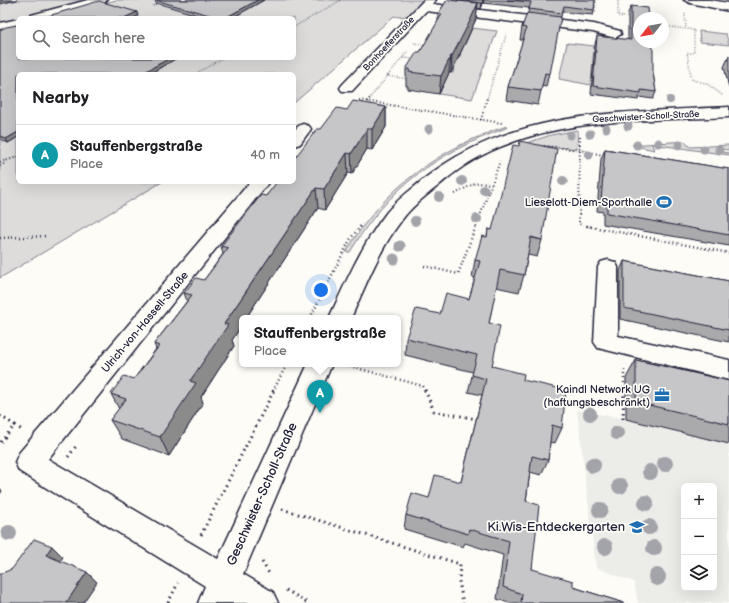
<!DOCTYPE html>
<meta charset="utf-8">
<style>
body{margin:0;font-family:"Balsamiq Sans",sans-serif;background:#f6f6f6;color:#202124}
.controls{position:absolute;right:12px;bottom:12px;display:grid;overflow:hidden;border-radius:6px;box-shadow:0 4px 16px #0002}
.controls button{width:36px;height:36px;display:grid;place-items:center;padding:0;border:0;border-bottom:1px solid #e0e0e0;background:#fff;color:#202124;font:20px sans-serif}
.compass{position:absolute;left:633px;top:12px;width:36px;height:36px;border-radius:50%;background:#fff;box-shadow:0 4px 16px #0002;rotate:239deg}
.you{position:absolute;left:321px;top:290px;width:14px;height:14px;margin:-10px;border:3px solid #fff;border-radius:50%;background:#1a73e8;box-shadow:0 0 0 6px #1a73e833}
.badge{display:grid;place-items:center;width:26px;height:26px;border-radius:50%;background:#7c3aed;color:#fff;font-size:13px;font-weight:700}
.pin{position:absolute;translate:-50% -33px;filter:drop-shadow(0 1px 2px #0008)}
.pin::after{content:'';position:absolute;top:21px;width:14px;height:12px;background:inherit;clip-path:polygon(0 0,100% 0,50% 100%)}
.popup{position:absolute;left:239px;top:315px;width:162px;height:52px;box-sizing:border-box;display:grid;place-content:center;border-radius:6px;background:#fff;filter:drop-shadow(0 1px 3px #0005);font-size:13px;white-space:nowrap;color:#757577}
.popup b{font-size:15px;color:#202124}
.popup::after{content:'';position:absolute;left:50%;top:100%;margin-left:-8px;border:8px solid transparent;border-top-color:#fff}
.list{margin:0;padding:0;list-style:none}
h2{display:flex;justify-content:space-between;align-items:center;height:52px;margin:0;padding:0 16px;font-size:17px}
h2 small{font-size:13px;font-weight:400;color:#757577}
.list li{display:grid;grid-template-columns:26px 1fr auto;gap:12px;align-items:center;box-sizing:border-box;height:60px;padding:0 16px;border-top:1px solid #e0e0e0}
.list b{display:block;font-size:15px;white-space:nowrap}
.list p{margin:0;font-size:13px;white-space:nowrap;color:#757577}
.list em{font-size:13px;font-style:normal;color:#757577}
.icon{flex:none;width:22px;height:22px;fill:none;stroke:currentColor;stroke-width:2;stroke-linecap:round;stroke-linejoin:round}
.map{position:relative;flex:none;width:729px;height:603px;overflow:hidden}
.search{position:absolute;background:#fff;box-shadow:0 4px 16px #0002;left:16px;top:16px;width:280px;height:44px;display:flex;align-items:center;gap:10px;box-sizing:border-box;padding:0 14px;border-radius:6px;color:#757577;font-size:15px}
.panel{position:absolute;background:#fff;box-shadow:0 4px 16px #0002;left:16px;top:72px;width:280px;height:112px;border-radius:6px}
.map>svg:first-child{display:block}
.built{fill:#ecece9;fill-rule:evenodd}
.green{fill:#dddcdb;stroke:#807f8b}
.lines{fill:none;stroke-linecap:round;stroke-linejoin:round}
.minor-casing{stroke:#22223b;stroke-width:3}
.path-far3{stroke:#22223b;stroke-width:1.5;stroke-dasharray:0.5 2;stroke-linecap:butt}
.path-far2{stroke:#22223b;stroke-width:2;stroke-dasharray:1 2.5;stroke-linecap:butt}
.path-far1{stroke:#22223b;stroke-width:2.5;stroke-dasharray:1 3;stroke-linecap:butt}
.path{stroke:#22223b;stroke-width:3;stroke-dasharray:1.5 4;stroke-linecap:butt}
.minor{fill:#fdfcf7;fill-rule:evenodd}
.tree{fill:#a3a3aa}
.wall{fill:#aaaaac;stroke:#22223b}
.shaded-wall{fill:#8b8b8c;stroke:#22223b}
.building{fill:#c6c6c8;stroke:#22223b}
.labels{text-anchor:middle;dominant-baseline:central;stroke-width:3.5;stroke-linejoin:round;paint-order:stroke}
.far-street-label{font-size:9px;fill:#22223b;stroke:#fdfcf7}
.poi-label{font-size:11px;fill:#22223b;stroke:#fdfcf7;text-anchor:end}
.street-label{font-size:11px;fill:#22223b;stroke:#fdfcf7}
.near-street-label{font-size:13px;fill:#22223b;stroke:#fdfcf7}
.near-poi-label{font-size:13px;fill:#22223b;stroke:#fdfcf7;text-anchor:end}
</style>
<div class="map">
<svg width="729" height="603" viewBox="0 0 729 603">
<rect width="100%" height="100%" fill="#fdfcf7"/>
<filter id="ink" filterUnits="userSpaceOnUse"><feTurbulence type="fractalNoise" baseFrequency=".025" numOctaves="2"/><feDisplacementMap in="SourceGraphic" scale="8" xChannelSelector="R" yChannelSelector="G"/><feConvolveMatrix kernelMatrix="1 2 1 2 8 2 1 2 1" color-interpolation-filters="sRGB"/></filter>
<g filter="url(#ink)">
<path class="built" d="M577,410L626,419L729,444V603H638L634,582L596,568ZM684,486H714V588H684Z"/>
<path class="green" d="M0,0H93L27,18H18V20L0,25Z
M116,0H424C415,10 407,20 394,16L294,103V74H18V182H162L0,278V32L18,58H294V18H51Z
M472,28L497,31L472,99L439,94L442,72L453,73L454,70H452C455,63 459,60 461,54L459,53L463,44H465Z
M699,31L726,34L729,45L700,42Z
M567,43L594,46L591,85L559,79Z
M507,126L506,128C435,154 389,187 350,252H346C382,190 439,148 507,126Z
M578,130L577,149L523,144L551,135Z
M684,141L690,147L729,145V150L721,149L722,152L729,153V155L652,144L654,150L632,145Z"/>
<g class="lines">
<g class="minor-casing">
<path id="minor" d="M88,0H107L105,2L49,18H29L31,15Z
M424,0H436L432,4L594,24L620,31L621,34L615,38L593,32L426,11L352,91H342L340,88L342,85Z
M684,0H710L729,3V11L690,3Z
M18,19V27L0,31V23Z
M729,107V117C650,121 564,117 491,151C471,160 454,172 438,186C424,197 411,207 401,221C379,250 366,285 351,318H329C346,282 362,244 387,212C398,199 412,189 425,178C515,108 622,113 729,107Z
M303,124L309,126L311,129L300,144L294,146C294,136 292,127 303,124Z
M250,182H269L48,459L218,559L308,364H332L243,574L273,592L278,603H198L205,586L19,471L15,462L19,453Z
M608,260L615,262L618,267V336L729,360V380L598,348L594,342L598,267L601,262Z"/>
</g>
<path class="path-far3" d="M620,0L618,2V16L631,18
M153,6L165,0
M595,13L596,0
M685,14L686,29
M174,18L193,13
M663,26L694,30V53H687L692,80L706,83L722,95
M294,27L341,0
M414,43L428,45
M403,58L414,59
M195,74L223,58
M387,76L409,79
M369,99L407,52
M487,99L507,32"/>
<path class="path-far2" d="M359,100L502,123
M367,102L370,98
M481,120L487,98
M580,137L579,224L592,227
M544,146L580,150L603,155
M0,162L18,157
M0,166L9,161
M455,194L475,183L491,184
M360,227L362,224
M476,227L500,161"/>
<path class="path-far1" d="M587,226L729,253
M0,238L47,236
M424,266L458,274L476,226
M310,318L351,238L361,226
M342,364L423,386L425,391
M273,391L287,364
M624,391V367"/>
<path class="path" d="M425,390L434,411L477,419
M0,416L15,425L0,443
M623,419L624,390
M15,425L23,431
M68,457L77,445
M282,509L460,564L459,581L463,603
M201,535L274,390
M262,562L270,575
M286,590L308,603
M168,603L178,583"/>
<use href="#minor" class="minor"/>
</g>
<g class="tree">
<circle cx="670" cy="100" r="4"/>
<circle cx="628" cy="126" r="4.5"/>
<circle cx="606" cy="128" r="4.5"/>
<circle cx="429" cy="129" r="4.5"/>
<circle cx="590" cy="134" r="4.5"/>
<circle cx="570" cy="135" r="4.5"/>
<circle cx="658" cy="143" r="4.5"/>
<circle cx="637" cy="145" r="4.5"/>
<circle cx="679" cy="145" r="4.5"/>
<circle cx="704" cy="149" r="4.5"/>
<circle cx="719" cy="150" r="4.5"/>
<circle cx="589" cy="155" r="4.5"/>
<circle cx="462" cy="181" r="5"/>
<circle cx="563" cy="181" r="5"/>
<circle cx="484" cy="190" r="5"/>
<circle cx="439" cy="197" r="5"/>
<circle cx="477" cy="219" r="5"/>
<circle cx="415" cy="221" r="5"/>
<circle cx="400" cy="246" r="5.5"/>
<circle cx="394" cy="259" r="5.5"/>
<circle cx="590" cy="414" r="7"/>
<circle cx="617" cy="433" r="7"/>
<circle cx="665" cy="464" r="8"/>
<circle cx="593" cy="465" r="8"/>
<circle cx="650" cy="472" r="8"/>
<circle cx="620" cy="486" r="8"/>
<circle cx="646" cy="503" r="8"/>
<circle cx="600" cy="510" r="8"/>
<circle cx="649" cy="527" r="8"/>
<circle cx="9" cy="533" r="8"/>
<circle cx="605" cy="547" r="8"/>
<circle cx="654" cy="548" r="8"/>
<circle cx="657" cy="577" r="9"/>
</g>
<path class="wall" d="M155,0H264L232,18H208L156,3Z
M447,0H595L594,10L593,15L562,12L546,87L542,86L538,105L506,100L508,87L523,40H520L522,27L528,13L529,8L483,3L481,9L477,8L476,19L467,39L451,73H449L439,94L408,89V86H406V69L420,52L438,22V14Z
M631,6L653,73L656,92L653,99L639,97L638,100L591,94L595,44L597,36L628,40V13Z
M17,25L18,58H177L149,74H18V137L8,143L0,139V30Z
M729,56V88L724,67Z
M386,107V127L372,150L367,149L352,174L348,173L325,210L318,208L246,318H242V325L232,340L234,346L201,397L203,403L169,456L122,439L110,420L119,409L111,394L134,379L156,349L154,344L187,301L184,293L204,280L223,254L221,246L266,196L321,129L347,110Z
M605,149L729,169V246L603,224V212L597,211L601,159Z
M488,229L542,240L537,257L528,255L524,275L519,292L496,287L489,323L492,366L523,380L562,428L555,443L550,442L548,460L541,475L530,472L526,501L532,569L573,587L624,603H509L497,599L503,555L465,543L463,547L404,529L406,515L429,498L461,482L482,395L468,392L473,372L405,355L406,338L440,314L469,299L475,278L472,277L475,260L487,237Z
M624,261L729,281V342L620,319V271Z
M636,360L729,381V444L626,419V378Z"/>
<path class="shaded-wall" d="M2,0H17L0,4V1Z
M258,0H264L232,18H225Z
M483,0H484L481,9L482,3Z
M478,3L476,19L467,39L451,73L452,56Z
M137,12L138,16L133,18H124Z
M451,56L449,73L439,94L441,76Z
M170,58H177L149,74H141Z
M386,107V127L372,150V129Z
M367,129V149L352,174L351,154Z
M18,132V137L8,143L6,139Z
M347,153L348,173L325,210L324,189Z
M316,188L318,208L246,318H242V325L232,340L234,346L201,397L203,403L169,456L160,437L190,381L224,324Z
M0,488L2,491L0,494Z
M52,546L63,557L57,566L46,555Z
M87,572L97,582L83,603H66Z"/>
<path class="building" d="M155,0H258L225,18H220Z
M447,0L478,3L469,23L452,56H451L441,76L409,72L410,69H406L417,52H420L442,14H438Z
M457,0H483L482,3Z
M507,0H595L594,10L564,6L562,13L529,9L531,2Z
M99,1L137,12L124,18H28L33,16H48Z
M631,6L648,8L649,18H639V42H652L653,51V73L656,92L641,90V93L593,86L597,36L631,40Z
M527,13L561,17L550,74L545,73L541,91L508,87L525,33L526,28L522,27Z
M18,22V58H170L141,74H18V132L6,139L0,136V30L6,27L17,25Z
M353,101L386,107L372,129H367L351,154L347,153L324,189L316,188L224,324L228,325L190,381L196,383L160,437L110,420L126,399L111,394L124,376L134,379L159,346L154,344L192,295L184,293L196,278L204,280L228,248L221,246L261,195L266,196L277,182H294V159L317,129H321L337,108L347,110Z
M520,141L557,149L542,240L531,237L524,275L500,270L489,323L500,326L492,366L524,374L523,380L566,390L562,428L552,425L548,460L532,456L526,501L539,505L532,569L573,581V587L624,603H521L522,594L503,587L509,541L469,529L468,534L406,515L412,493L429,498L435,475L461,482L486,379L472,375L477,355L406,338L416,309L440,314L446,293L469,299L480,261L475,260L482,236L487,237L488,229L492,230L513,145L519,146Z
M605,149L729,169V235L607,213V202L601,201Z
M624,261L729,281V330L624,308Z
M636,360L729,381V424L636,402Z
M34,539L52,546L46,555L87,572L66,603H0V574L12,569Z"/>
</g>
<defs>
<g id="stadium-bare" transform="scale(1.2)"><path d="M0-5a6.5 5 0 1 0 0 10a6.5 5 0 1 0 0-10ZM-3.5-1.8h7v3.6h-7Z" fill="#1f6fb2" stroke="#fdfcf7" stroke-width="2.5" paint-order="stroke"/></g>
<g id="office-bare" transform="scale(1.2)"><path d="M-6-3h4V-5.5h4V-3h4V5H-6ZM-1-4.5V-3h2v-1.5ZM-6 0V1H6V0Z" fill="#1f6fb2" stroke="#fdfcf7" stroke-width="2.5" paint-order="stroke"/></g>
<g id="school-bare" transform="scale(1.2)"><path d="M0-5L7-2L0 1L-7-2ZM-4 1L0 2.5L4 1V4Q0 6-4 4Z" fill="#1f6fb2" stroke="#fdfcf7" stroke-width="2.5" paint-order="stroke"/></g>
</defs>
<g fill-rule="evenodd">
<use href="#stadium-bare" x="664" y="202"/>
<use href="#office-bare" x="662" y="395"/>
<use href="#school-bare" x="637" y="527"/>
</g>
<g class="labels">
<g class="far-street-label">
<text transform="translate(389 44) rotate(-47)">Bonhoefferstraße</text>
<text transform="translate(646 117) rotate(-3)">Geschwister-Scholl-Straße</text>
</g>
<g class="poi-label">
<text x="652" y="202">Lieselott-Diem-Sporthalle</text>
<text x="650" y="389">Kaindl Network UG<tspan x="650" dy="13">(haftungsbeschränkt)</tspan></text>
</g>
<g class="street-label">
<text transform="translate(145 322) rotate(-50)">Ulrich-von-Hassell-Straße</text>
</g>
<g class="near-street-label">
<text transform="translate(262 494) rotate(-66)">Geschwister-Scholl-Straße</text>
</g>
<g class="near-poi-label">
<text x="625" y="527">Ki.Wis-Entdeckergarten</text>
</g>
</g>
</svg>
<div class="controls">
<button>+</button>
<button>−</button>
<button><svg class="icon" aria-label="layers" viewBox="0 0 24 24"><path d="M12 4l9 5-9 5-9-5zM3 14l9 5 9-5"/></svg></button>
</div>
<svg class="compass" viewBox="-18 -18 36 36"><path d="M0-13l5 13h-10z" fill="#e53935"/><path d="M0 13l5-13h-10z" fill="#757577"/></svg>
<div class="you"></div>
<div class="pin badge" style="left:320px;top:413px;background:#0f9aa8">A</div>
<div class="popup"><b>Stauffenbergstraße</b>Place</div>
<div class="search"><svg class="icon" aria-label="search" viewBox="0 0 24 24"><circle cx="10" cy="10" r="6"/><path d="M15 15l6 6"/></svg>Search here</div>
<section class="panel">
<h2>Nearby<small></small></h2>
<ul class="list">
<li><span class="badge" style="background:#0f9aa8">A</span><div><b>Stauffenbergstraße</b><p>Place</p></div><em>40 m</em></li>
</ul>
</section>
</div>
